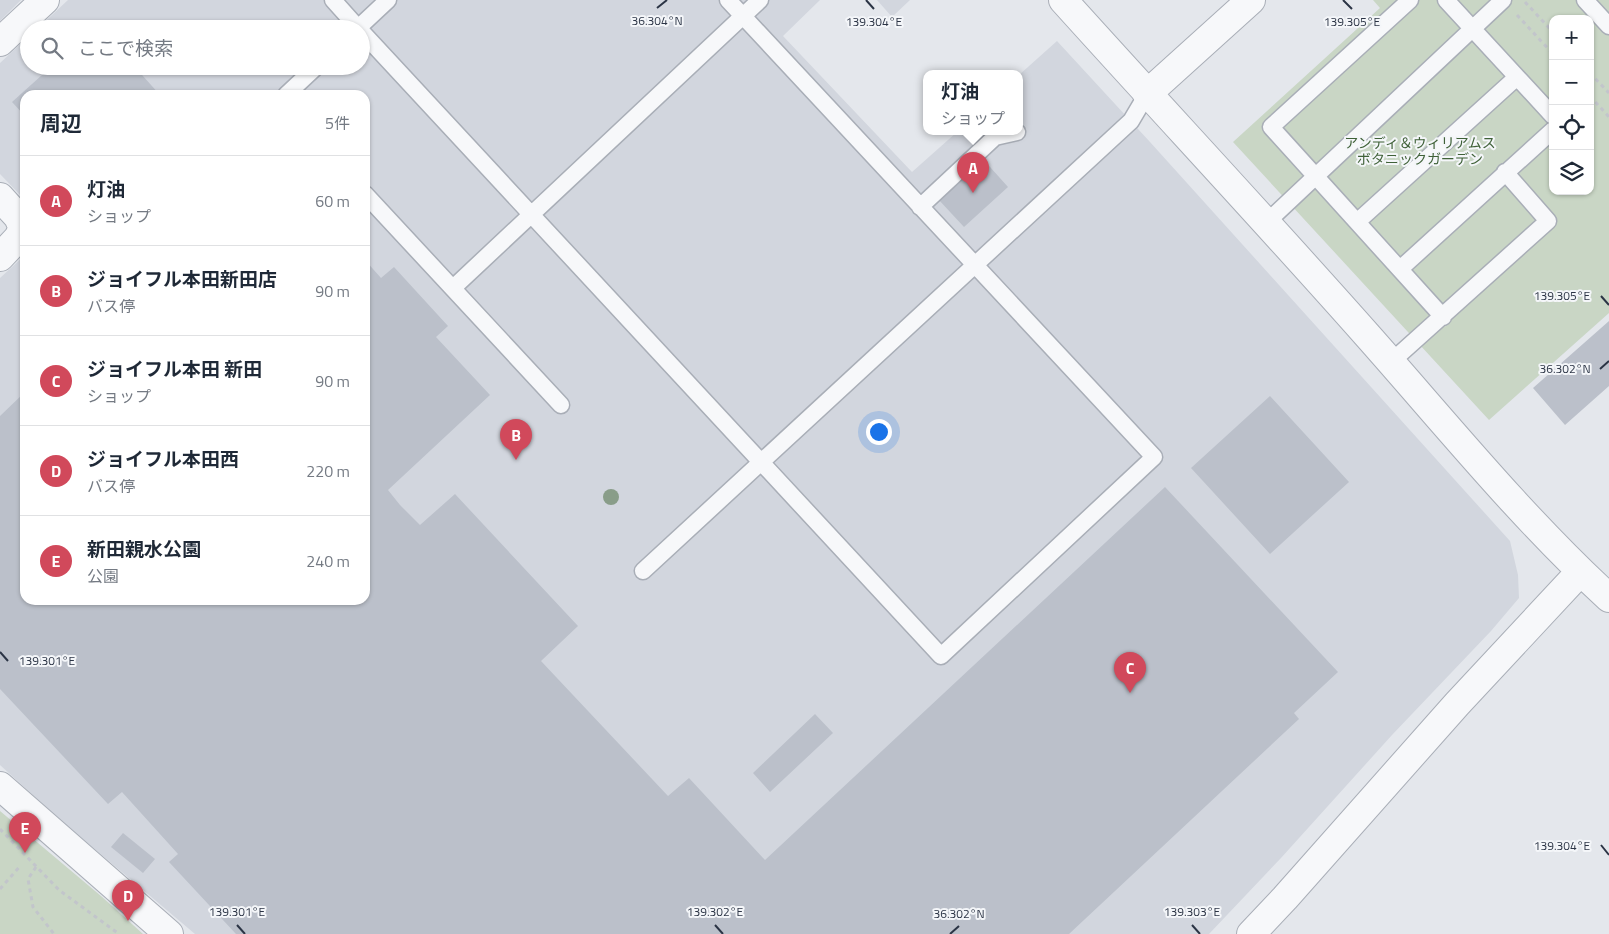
<!DOCTYPE html>
<html lang="ja">
<meta charset="utf-8">
<style>
body{margin:0;font-family:"Titillium Web","Noto Sans JP",sans-serif;background:#f2f2f3;color:#1f2937}
.controls{position:absolute;right:15px;top:15px;display:grid;overflow:hidden;border-radius:10px;box-shadow:0 1px 4px #0004}
.controls button{width:45px;height:45px;display:grid;place-items:center;padding:0;border:0;border-bottom:1px solid #e0e1e3;background:#fff;color:#1f2937;font:25px sans-serif}
.you{position:absolute;left:878px;top:431px;width:18px;height:18px;margin:-12px;border:4px solid #fff;border-radius:50%;background:#1a73e8;box-shadow:0 0 0 8px #1a73e833}
.badge{display:grid;place-items:center;width:32px;height:32px;border-radius:50%;background:#d1495b;color:#fff;font-size:16px;font-weight:700}
.pin{position:absolute;translate:-50% -41px;filter:drop-shadow(0 1px 2px #0008)}
.pin::after{content:'';position:absolute;top:26px;width:18px;height:15px;background:inherit;clip-path:polygon(0 0,100% 0,50% 100%)}
.popup{position:absolute;left:923px;top:70px;width:100px;height:65px;box-sizing:border-box;display:grid;place-content:center;border-radius:10px;background:#fff;filter:drop-shadow(0 1px 4px #0005);font-size:16px;white-space:nowrap;color:#747a83}
.popup b{font-size:19px;color:#1f2937}
.popup::after{content:'';position:absolute;left:50%;top:100%;margin-left:-10px;border:10px solid transparent;border-top-color:#fff}
.list{margin:0;padding:0;list-style:none}
h2{display:flex;justify-content:space-between;align-items:center;height:65px;margin:0;padding:0 20px;font-size:21px}
h2 small{font-size:16px;font-weight:400;color:#747a83}
.list li{display:grid;grid-template-columns:32px 1fr auto;gap:15px;align-items:center;box-sizing:border-box;height:90px;padding:0 20px;border-top:1px solid #e0e1e3}
.list b{display:block;font-size:19px;white-space:nowrap}
.list p{margin:0;font-size:16px;white-space:nowrap;color:#747a83}
.list em{font-size:16px;font-style:normal;color:#747a83}
.icon{flex:none;width:28px;height:28px;fill:none;stroke:currentColor;stroke-width:2;stroke-linecap:round;stroke-linejoin:round}
.map{position:relative;flex:none;width:1609px;height:934px;overflow:hidden}
.search{position:absolute;background:#fff;box-shadow:0 1px 4px #0004;left:20px;top:20px;width:350px;height:55px;display:flex;align-items:center;gap:12px;box-sizing:border-box;padding:0 18px;border-radius:28px;color:#747a83;font-size:19px}
.panel{position:absolute;background:#fff;box-shadow:0 1px 4px #0004;left:20px;top:90px;width:350px;height:515px;border-radius:15px}
.map>svg:first-child{display:block}
.built{fill:#d2d6de}
.green{fill:#c9d6c5;fill-rule:evenodd}
.building{fill:#bbc0ca}
.lines{fill:none;stroke-linecap:round;stroke-linejoin:round}
.service-casing{stroke:#a9aeb7;stroke-width:19}
.minor-casing{stroke:#a9aeb7;stroke-width:30}
.tertiary-casing{stroke:#a9aeb7;stroke-width:30}
.path{stroke:#c2c5cb;stroke-width:3;stroke-dasharray:4 4;stroke-linecap:butt}
.service{stroke:#f7f8fa;stroke-width:16}
.minor{stroke:#f7f8fa;stroke-width:28}
.tertiary{stroke:#f7f8fa;stroke-width:28}
.tree{fill:#899d89}
.ticks{fill:none;stroke:#2b3445;stroke-width:2}
.labels{text-anchor:middle;dominant-baseline:central;stroke-width:4;stroke-linejoin:round;paint-order:stroke}
.park-label{font-size:14px;fill:#3f6138;stroke:#f4f6f9}
.ticks-label{font-size:12px;text-anchor:middle;fill:#2b3445;stroke:#f4f6f9;stroke-width:4;stroke-linejoin:round;paint-order:stroke}
</style>
<div class="map">
<svg width="1609" height="934" viewBox="0 0 1609 934">
<rect width="100%" height="100%" fill="#e4e7ec"/>
<path class="built" d="M0,0H21L0,21Z
M68,0H820L783,36L912,172L957,132H1019V75L1057,41L1150,142L1510,541L1518,575L1519,598L1491,631L1392,735L1281,858L1209,934H195L58,818L0,765V278L25,255V600H365V95H25V200L0,174V63L29,36V66H361V29H37Z
M877,0H910L892,17Z"/>
<path class="green" d="M1373,0H1609V313L1489,420L1233,142L1380,8ZM1553,19H1590V191H1553Z
M0,811L101,896L143,934H0Z"/>
<path class="building" d="M52,66H134L160,95H25V116L12,102Z
M982,158L1008,187L964,227L938,199Z
M365,260L381,278L394,267L448,326L436,337L490,395L388,490L400,505L420,525L455,494L578,626L541,661L668,796L689,778L765,860L1165,487L1338,672L1294,713L1299,719L1069,934H236L169,862L178,854L122,792L108,804L0,689V416L25,392V600H365Z
M1609,321V386L1565,425L1533,388Z
M1270,396L1349,482L1270,554L1191,468Z
M815,714L833,733L770,792L753,773Z
M123,833L155,859L143,873L111,847Z"/>
<g class="lines">
<g class="service-casing">
<path id="service" d="M333,0L359,29
M1410,0L1271,127L1443,317
M1446,0L1553,116
M1585,0L1609,26
M357,29L388,0
M361,31L941,656L1154,457L728,0
M286,95L317,66
M365,194L561,405
M920,207L995,137L1017,132
M1267,222L1503,0
M1357,222L1517,77
M1400,269L1553,130
M453,288L760,0
M1391,362L1548,221L1505,172
M643,571L1131,121L1147,94"/>
</g>
<g class="minor-casing">
<path id="minor" d="M1147,94L1251,0"/>
</g>
<g class="tertiary-casing">
<path id="tertiary" d="M1063,0C1164,112 1267,222 1367,335C1446,424 1521,517 1609,598
M0,42L45,0
M0,197L18,217L23,228L18,238L0,257
M0,786L169,934
M1251,934L1285,898L1457,704L1580,572"/>
</g>
<path class="path" d="M1525,2L1553,32
M1517,15L1553,54
M1590,73L1609,93
M1590,96L1609,117
M0,829L59,890L119,934
M36,867L28,879L33,907L54,934
M0,889L21,865"/>
<use href="#service" class="service"/>
<use href="#minor" class="minor"/>
<use href="#tertiary" class="tertiary"/>
</g>
<circle class="tree" cx="611" cy="497" r="8"/>
<path class="ticks" d="M866,0L874,9M1343,0L1352,9M657,8L667,0M1601,296L1609,305M1600,369L1609,361M0,652L8,661M1601,845L1609,855M237,925L245,934M715,925L723,934M1192,925L1200,934M950,934L959,926"/>
<g class="labels">
<g class="park-label">
<text x="1420" y="142">アンディ＆ウィリアムス<tspan x="1420" dy="16">ボタニックガーデン</tspan></text>
</g>
</g>
<g class="ticks-label">
<text x="657" y="25">36.304°N</text>
<text x="1352" y="26">139.305°E</text>
<text x="874" y="26">139.304°E</text>
<text x="1562" y="300">139.305°E</text>
<text x="1565" y="373">36.302°N</text>
<text x="47" y="665">139.301°E</text>
<text x="1562" y="850">139.304°E</text>
<text x="237" y="916">139.301°E</text>
<text x="715" y="916">139.302°E</text>
<text x="1192" y="916">139.303°E</text>
<text x="959" y="918">36.302°N</text>
</g>
</svg>
<div class="controls">
<button>+</button>
<button>−</button>
<button><svg class="icon" aria-label="locate" viewBox="0 0 24 24"><circle cx="12" cy="12" r="6"/><path d="M12 2v4M12 18v4M2 12h4M18 12h4"/></svg></button>
<button><svg class="icon" aria-label="layers" viewBox="0 0 24 24"><path d="M12 4l9 5-9 5-9-5zM3 14l9 5 9-5"/></svg></button>
</div>
<div class="you"></div>
<div class="pin badge" style="left:973px;top:193px">A</div>
<div class="popup"><b>灯油</b>ショップ</div>
<div class="pin badge" style="left:516px;top:460px">B</div>
<div class="pin badge" style="left:1130px;top:693px">C</div>
<div class="pin badge" style="left:128px;top:921px">D</div>
<div class="pin badge" style="left:25px;top:853px">E</div>
<div class="search"><svg class="icon" aria-label="search" viewBox="0 0 24 24"><circle cx="10" cy="10" r="6"/><path d="M15 15l6 6"/></svg>ここで検索</div>
<section class="panel">
<h2>周辺<small>5件</small></h2>
<ul class="list">
<li><span class="badge">A</span><div><b>灯油</b><p>ショップ</p></div><em>60 m</em></li>
<li><span class="badge">B</span><div><b>ジョイフル本田新田店</b><p>バス停</p></div><em>90 m</em></li>
<li><span class="badge">C</span><div><b>ジョイフル本田 新田</b><p>ショップ</p></div><em>90 m</em></li>
<li><span class="badge">D</span><div><b>ジョイフル本田西</b><p>バス停</p></div><em>220 m</em></li>
<li><span class="badge">E</span><div><b>新田親水公園</b><p>公園</p></div><em>240 m</em></li>
</ul>
</section>
</div>
